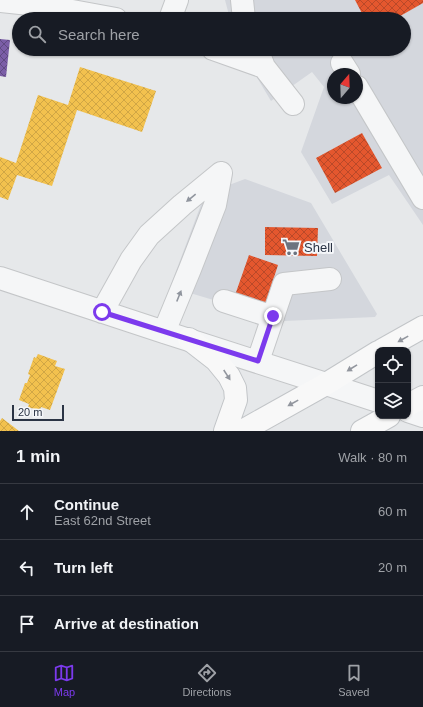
<!DOCTYPE html>
<meta charset="utf-8">
<style>
body{margin:0;font-family:Helvetica,sans-serif;background:#242831;color:#f1f3f6}
.controls{position:absolute;right:12px;bottom:12px;display:grid;overflow:hidden;border-radius:8px;box-shadow:0 1px 3px #0004}
.controls button{width:36px;height:36px;display:grid;place-items:center;padding:0;border:0;border-bottom:1px solid #363941;background:#171b24;color:#f1f3f6;font:20px sans-serif}
.compass{position:absolute;left:327px;top:68px;width:36px;height:36px;border-radius:50%;background:#171b24;box-shadow:0 1px 3px #0004;rotate:19deg}
.scale{position:absolute;left:12px;bottom:10px;width:52px;box-sizing:border-box;padding-left:4px;border:2px solid #2b3445;border-top:0;font-size:11px;line-height:14px;white-space:nowrap;color:#2b3445;-webkit-text-stroke:3px #f4f6f9;paint-order:stroke}
.stop{position:absolute;width:12px;height:12px;margin:-9px;border:3px solid #7c3aed;border-radius:50%;background:#fff}
.stop.end{background:#7c3aed;border-color:#fff;box-shadow:0 1px 4px #0008}
.list{margin:0;padding:0;list-style:none}
h2{display:flex;justify-content:space-between;align-items:center;height:52px;margin:0;padding:0 16px;font-size:17px}
h2 small{font-size:13px;font-weight:400;color:#9ea1a6}
.list li{display:grid;grid-template-columns:26px 1fr auto;gap:12px;align-items:center;box-sizing:border-box;height:56px;padding:0 16px;border-top:1px solid #363941}
.list b{display:block;font-size:15px;white-space:nowrap}
.list p{margin:0;font-size:13px;white-space:nowrap;color:#9ea1a6}
.list em{font-size:13px;font-style:normal;color:#9ea1a6}
.icon{flex:none;width:22px;height:22px;fill:none;stroke:currentColor;stroke-width:2;stroke-linecap:round;stroke-linejoin:round}
.map{position:relative;flex:none;width:423px;height:431px;overflow:hidden}
.search{position:absolute;background:#171b24;box-shadow:0 1px 3px #0004;left:12px;right:12px;top:12px;height:44px;display:flex;align-items:center;gap:10px;box-sizing:border-box;padding:0 14px;border-radius:22px;color:#9ea1a6;font-size:15px}
.sheet{height:220px;background:#171b24}
nav{display:flex;justify-content:space-around;align-items:center;box-sizing:border-box;height:56px;border-top:1px solid #363941;background:#171b24;font-size:11px;color:#9ea1a6}
nav a{display:grid;justify-items:center;gap:2px}
nav .on{color:#7c3aed}
.map>svg:first-child{display:block}
.built{fill:#d4d7dd;fill-rule:evenodd}
.homes{fill:url(#homes-cross-hatch)}
.shops{fill:url(#shops-cross-hatch)}
.offices{fill:url(#offices-cross-hatch)}
.lines{fill:none;stroke-linecap:round;stroke-linejoin:round}
.minor-casing{stroke:#c4c6c8;stroke-width:24}
.major-casing{stroke:#c2c5c8;stroke-width:24}
.minor{stroke:#f5f6f7;stroke-width:22}
.major{stroke:#f8f8f8;stroke-width:22}
.oneway{fill:#90959e}
.oneway2{fill:#92969e}
.route{stroke:#7c3aed;stroke-width:5}
.labels{text-anchor:middle;dominant-baseline:central;stroke-width:4;stroke-linejoin:round;paint-order:stroke}
.poi-label{font-size:13px;fill:#2b3445;stroke:#f4f6f9;text-anchor:start}
</style>
<div class="map">
<svg width="423" height="431" viewBox="0 0 423 431">
<defs>
<pattern id="homes-cross-hatch" width="8" height="8" patternUnits="userSpaceOnUse"><rect width="8" height="8" fill="#f2c14e"/><path d="M0 0l8 8M0 8l8-8" fill="none" stroke="#d0a645"/></pattern>
<pattern id="shops-cross-hatch" width="8" height="8" patternUnits="userSpaceOnUse"><rect width="8" height="8" fill="#e4572e"/><path d="M0 0l8 8M0 8l8-8" fill="none" stroke="#b94929"/></pattern>
<pattern id="offices-cross-hatch" width="8" height="8" patternUnits="userSpaceOnUse"><rect width="8" height="8" fill="#7b5ea7"/><path d="M0 0l8 8M0 8l8-8" fill="none" stroke="#604a82"/></pattern>
</defs>
<rect width="100%" height="100%" fill="#e6e8ea"/>
<path class="built" d="M225,0H423V225L389,175L332,204L301,152L324,87L312,72L271,101L240,49H404V19H230ZM333,74H357V98H333Z
M245,179L311,203L377,314L375,317L284,321L170,287L205,194Z"/>
<path class="homes" d="M80,67L156,91L142,132L77,110L52,186L17,175L8,200L0,197V157L16,163L38,95L68,105Z
M38,354L57,361L55,366L65,369L50,410L41,407L40,411L28,407L29,404L19,400L25,383H27L30,375L28,374L34,357L36,358Z
M2,418L19,431H0V421Z"/>
<path class="shops" d="M355,0H423V3L395,19H365Z
M362,133L382,168L335,193L316,158Z
M265,227L318,228L317,256L265,255Z
M249,255L278,265L264,308L234,298Z"/>
<path class="offices" d="M0,39L10,40L6,77L0,76Z"/>
<g class="lines">
<g class="minor-casing">
<path id="minor" d="M242,0L244,19
M0,1L39,5L116,19
M170,19L177,0
M213,49L264,67
M257,49L264,67L293,104
M342,63L349,74
M357,87L423,198
M0,278L164,332L326,384L378,401
M224,301L273,317
M102,312L131,260L149,235L182,205L221,173
M164,332L190,269L215,205L221,173
M258,361L284,284L330,279
M408,411L423,416"/>
</g>
<g class="major-casing">
<path id="major" d="M189,339L216,360L229,376L235,388L236,400L225,431
M382,350L423,327
M408,405L423,397
M242,431L326,384L378,352
M362,431L389,416"/>
</g>
<use href="#minor" class="minor"/>
<use href="#major" class="major"/>
</g>
<defs><path id="oneway-solid" d="M-6-.8H1V-3.2L6.5 0L1 3.2V.8H-6Z"/></defs>
<g class="oneway">
<use href="#oneway-solid" transform="translate(191 198) rotate(141)"/>
<use href="#oneway-solid" transform="translate(179 296) rotate(-68)"/>
</g>
<g class="oneway2">
<use href="#oneway-solid" transform="translate(403 339) rotate(151)"/>
<use href="#oneway-solid" transform="translate(352 368) rotate(148)"/>
<use href="#oneway-solid" transform="translate(227 375) rotate(57)"/>
<use href="#oneway-solid" transform="translate(293 403) rotate(151)"/>
</g>
<g class="lines">
<path class="route" d="M102,312L258,361L273,316"/>
</g>
<defs>
<g id="supermarket-bare" transform="scale(1.38)"><path d="M-6-5.5h2.5l.6 2H6L4.5 2H-2.5L-4.4-4H-6ZM-1.5 3.2a1.3 1.3 0 1 0 .1 0ZM3 3.2a1.3 1.3 0 1 0 .1 0Z" fill="#6c737f" stroke="#f4f6f9" stroke-width="2.5" paint-order="stroke"/></g>
</defs>
<g fill-rule="evenodd">
<use href="#supermarket-bare" x="291" y="247"/>
</g>
<g class="labels">
<g class="poi-label">
<text x="304" y="247">Shell</text>
</g>
</g>
</svg>
<div class="controls">
<button><svg class="icon" aria-label="locate" viewBox="0 0 24 24"><circle cx="12" cy="12" r="6"/><path d="M12 2v4M12 18v4M2 12h4M18 12h4"/></svg></button>
<button><svg class="icon" aria-label="layers" viewBox="0 0 24 24"><path d="M12 4l9 5-9 5-9-5zM3 14l9 5 9-5"/></svg></button>
</div>
<svg class="compass" viewBox="-18 -18 36 36"><path d="M0-13l5 13h-10z" fill="#e53935"/><path d="M0 13l5-13h-10z" fill="#9ea1a6"/></svg>
<div class="scale">20 m</div>
<div class="stop" style="left:102px;top:312px"></div>
<div class="stop end" style="left:273px;top:316px"></div>
<div class="search"><svg class="icon" aria-label="search" viewBox="0 0 24 24"><circle cx="10" cy="10" r="6"/><path d="M15 15l6 6"/></svg>Search here</div>
</div>
<section class="sheet">
<h2>1 min<small>Walk · 80 m</small></h2>
<ul class="list">
<li><svg class="icon" aria-label="ahead" viewBox="0 0 24 24"><path d="M12 20V5M6 11l6-6 6 6"/></svg><div><b>Continue</b><p>East 62nd Street</p></div><em>60 m</em></li>
<li><svg class="icon" aria-label="left" viewBox="0 0 24 24"><path d="M17 20v-9H6M10 6l-5 5 5 5"/></svg><div><b>Turn left</b></div><em>20 m</em></li>
<li><svg class="icon" aria-label="arrive" viewBox="0 0 24 24"><path d="M6 21V4h12l-3 4 3 4H6"/></svg><div><b>Arrive at destination</b></div></li>
</ul>
</section>
<nav>
<a class="on"><svg class="icon" aria-label="map" viewBox="0 0 24 24"><path d="M3 6l6-2 6 2 6-2v14l-6 2-6-2-6 2zM9 4v14M15 6v14"/></svg>Map</a>
<a><svg class="icon" aria-label="directions" viewBox="0 0 24 24"><path d="M12 3l9 9-9 9-9-9zM9 14v-3h6M13 9l2 2-2 2"/></svg>Directions</a>
<a><svg class="icon" aria-label="saved" viewBox="0 0 24 24"><path d="M7 4h10v16l-5-4-5 4z"/></svg>Saved</a>
</nav>
